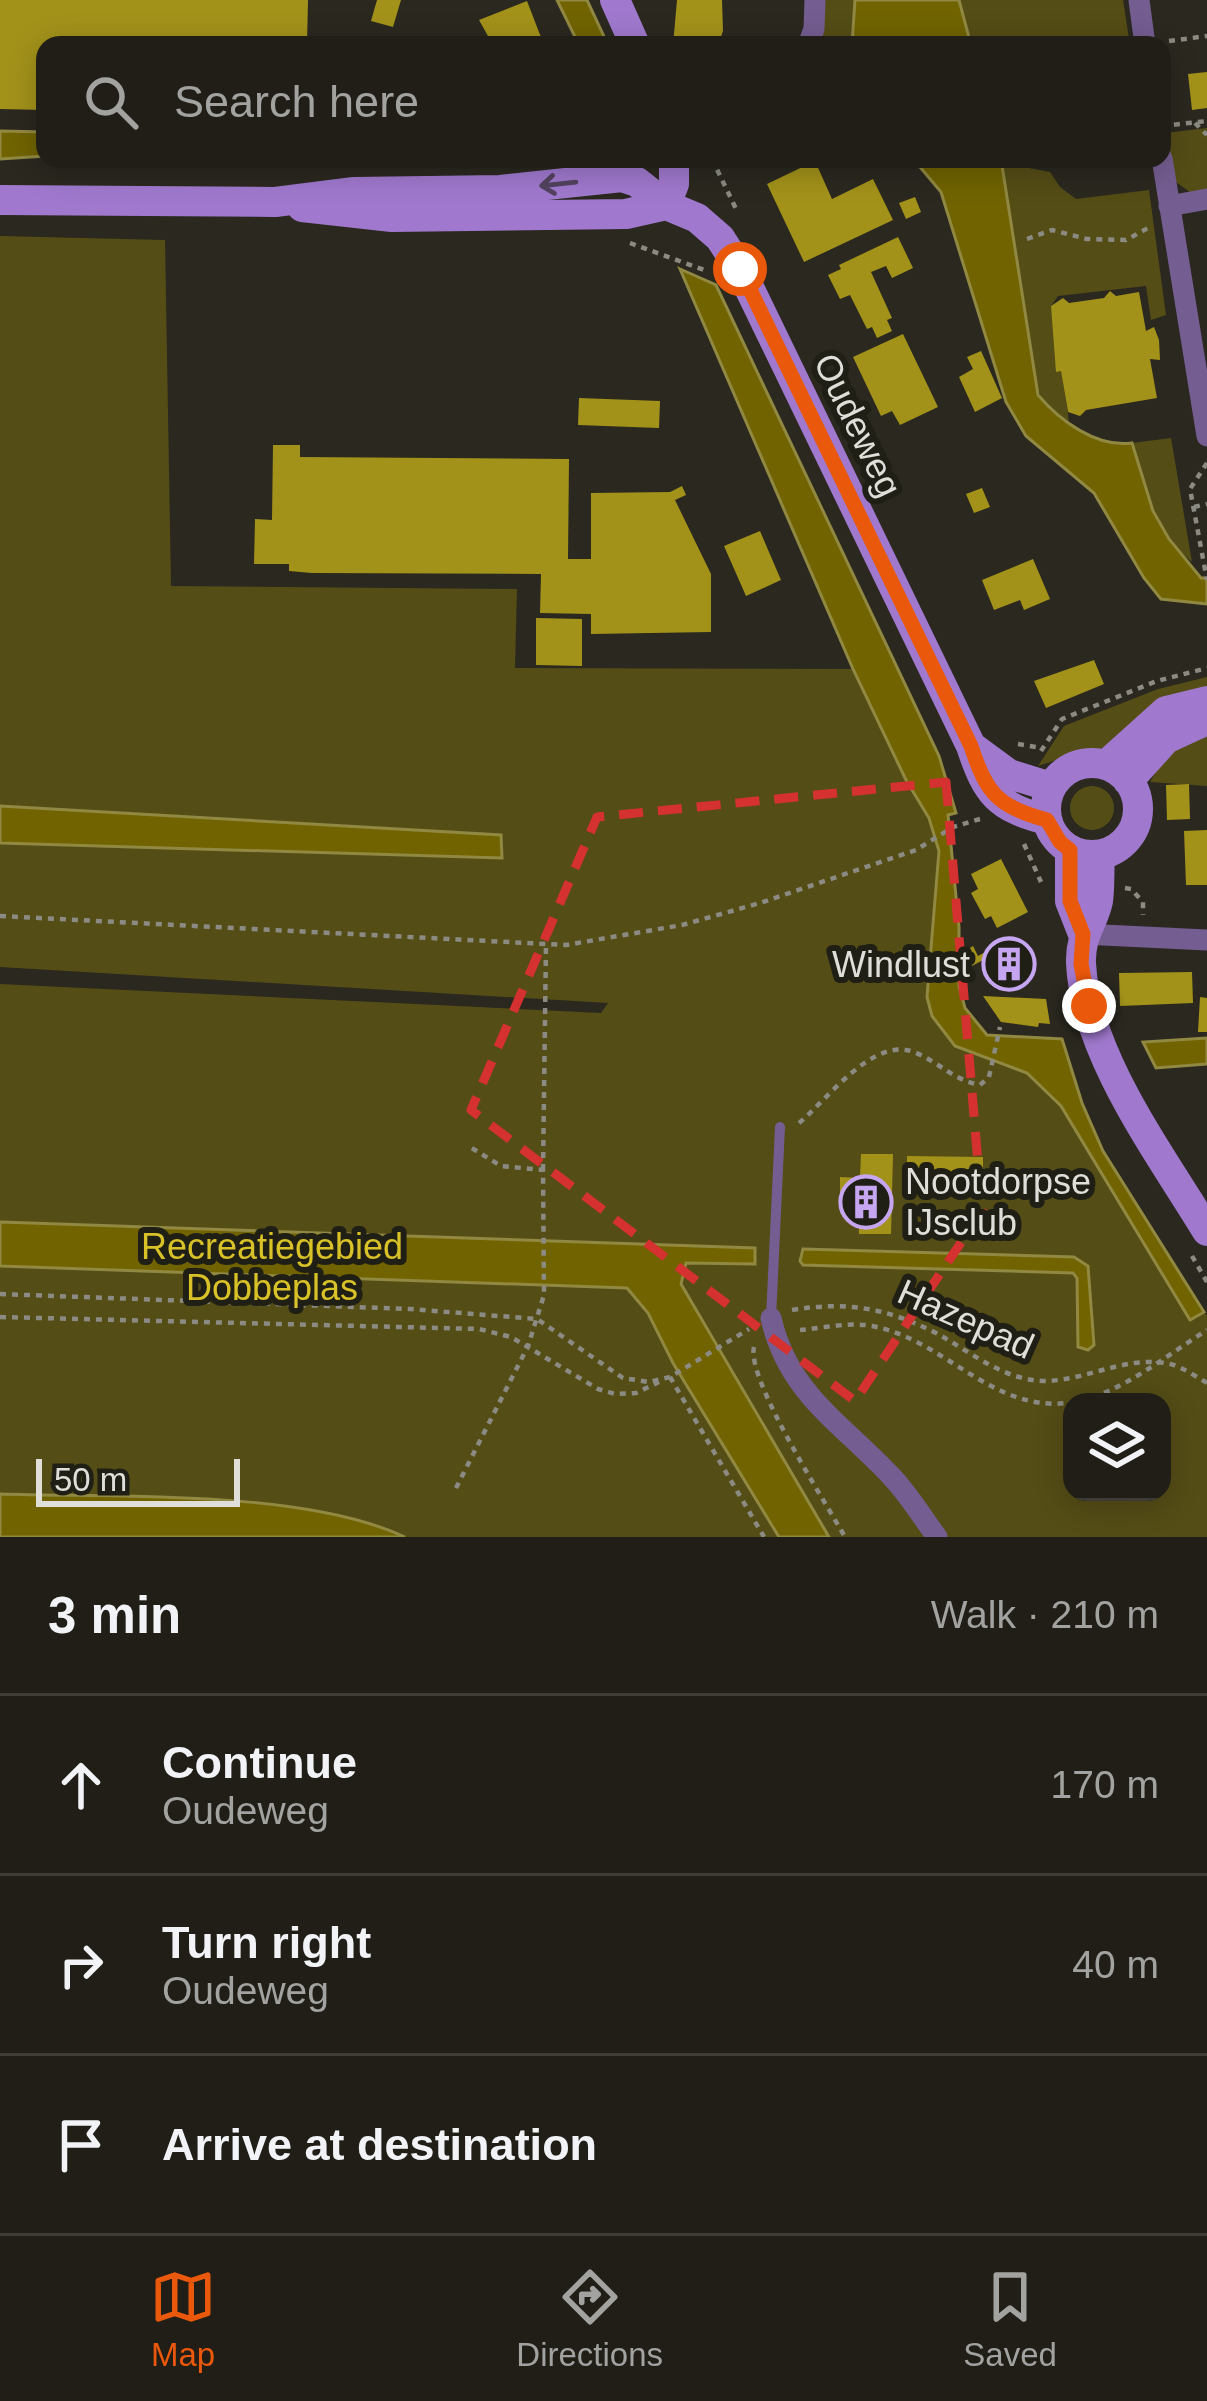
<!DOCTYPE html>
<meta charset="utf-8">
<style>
body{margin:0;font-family:Arial,sans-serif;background:#2d2b24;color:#f1f3f6}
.controls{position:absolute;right:36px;bottom:36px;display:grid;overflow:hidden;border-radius:24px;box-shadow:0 6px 30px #0003}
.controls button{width:108px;height:108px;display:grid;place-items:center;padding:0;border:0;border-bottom:3px solid #3d3c36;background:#201e17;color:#f1f3f6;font:60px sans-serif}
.scale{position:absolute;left:36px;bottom:30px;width:204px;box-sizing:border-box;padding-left:12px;border:6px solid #dfded8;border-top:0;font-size:33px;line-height:42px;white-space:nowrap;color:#dfded8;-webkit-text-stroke:9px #201f16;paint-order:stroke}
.stop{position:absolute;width:36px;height:36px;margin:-27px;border:9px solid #ea580c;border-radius:50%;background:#fff}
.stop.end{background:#ea580c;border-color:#fff;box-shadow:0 3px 12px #0008}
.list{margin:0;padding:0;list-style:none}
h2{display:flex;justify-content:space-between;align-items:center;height:156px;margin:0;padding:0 48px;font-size:51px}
h2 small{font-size:39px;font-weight:400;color:#a2a2a1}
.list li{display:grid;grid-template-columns:78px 1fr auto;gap:36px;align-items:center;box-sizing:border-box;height:180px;padding:0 48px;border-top:3px solid #3d3c36}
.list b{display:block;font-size:45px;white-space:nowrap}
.list p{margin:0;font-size:39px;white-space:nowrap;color:#a2a2a1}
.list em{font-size:39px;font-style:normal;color:#a2a2a1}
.icon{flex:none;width:66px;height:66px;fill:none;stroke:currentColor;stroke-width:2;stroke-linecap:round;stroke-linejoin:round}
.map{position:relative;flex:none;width:1207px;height:1537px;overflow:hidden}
.search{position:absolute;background:#201e17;box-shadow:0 6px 30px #0003;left:36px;right:36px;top:36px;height:132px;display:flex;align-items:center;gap:30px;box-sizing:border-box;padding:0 42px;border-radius:24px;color:#a2a2a1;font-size:45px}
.sheet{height:696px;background:#201e17}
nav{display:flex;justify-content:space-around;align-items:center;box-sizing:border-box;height:168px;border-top:3px solid #3d3c36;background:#201e17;font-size:33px;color:#a2a2a1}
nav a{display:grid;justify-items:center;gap:6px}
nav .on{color:#ea580c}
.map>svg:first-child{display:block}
.green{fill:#554d16;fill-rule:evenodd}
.water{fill:#706300;stroke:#918841;stroke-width:3}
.building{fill:#a3921a}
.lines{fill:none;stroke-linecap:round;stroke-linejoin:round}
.path{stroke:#8c8b83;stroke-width:4.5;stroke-dasharray:6 6;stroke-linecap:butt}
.lane{stroke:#745d91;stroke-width:10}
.street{stroke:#745d91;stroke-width:21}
.secondary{stroke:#a079ce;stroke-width:30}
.oneway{stroke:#534360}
.route{stroke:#ea580c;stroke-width:15}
.marked{fill:none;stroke:#d63131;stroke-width:9;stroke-dasharray:24 15;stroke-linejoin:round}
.labels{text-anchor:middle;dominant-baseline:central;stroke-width:12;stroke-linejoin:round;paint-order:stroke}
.street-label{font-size:36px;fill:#dfded8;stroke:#201f16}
.poi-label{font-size:36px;fill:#dfded8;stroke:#201f16;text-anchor:end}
.park-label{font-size:36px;fill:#d8c227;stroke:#201f16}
</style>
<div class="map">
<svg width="1207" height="1537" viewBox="0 0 1207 1537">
<rect width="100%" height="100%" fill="#2a281f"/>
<path class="green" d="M823,0H855L852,45H818Z
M959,0H1123L1130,45H1110L1108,41L971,45Z
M1207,128V191L1190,192L1173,180L1165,133Z
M1001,159H1022L1024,167L1050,172L1060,187L1076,199L1149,190L1166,315L1151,320L1146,286L1058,296L1051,306L1069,421C1049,410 1039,399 1033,377Z
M0,236L165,240L171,586L517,589L515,668L853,669L906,780L929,818L939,851L927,997L932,1016L955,1046L1027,1073L1061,1106L1191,1320L1204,1312L1207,1315V1537H0V984L601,1013L608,1003L0,967ZM1072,1402H1162V1492H1072Z
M1171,438L1192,562C1155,533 1145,487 1132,443Z
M1207,677V692L1103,750L1079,753L1038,766L1064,726L1158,689Z
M1207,728V786L1150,782L1166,755Z
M1070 808a22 22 0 1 1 44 0a22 22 0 1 1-44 0Z"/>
<path class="water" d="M557,0H587L608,45H579Z
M855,0H959L971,45H852Z
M0,131L45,132V156L0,159Z
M901,159H1001L1038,395C1060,421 1097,448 1132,443L1153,511L1169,539L1201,578H1207V604L1161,599L1144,578L1094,493L1026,436L1006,402L941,192L920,167Z
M680,269L716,285L939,756L956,813L948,815L959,927V986L965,1008L987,1035L1062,1039L1082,1103L1103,1151L1204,1312L1190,1320L1061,1106L1027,1073L955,1046L932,1016L927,997L939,851L929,818L906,780L853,669Z
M0,806L501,835L502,858L0,843Z
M1207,1038V1064L1156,1068L1143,1042Z
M0,1222L755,1248V1264L686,1263L681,1284L829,1537H779L673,1363L648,1313L627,1288L0,1266Z
M803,1249L1074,1257L1088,1266L1094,1345L1088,1350L1078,1347L1077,1278L1073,1273L803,1265L800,1261Z
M0,1494C116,1498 301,1489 405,1537H0Z"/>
<path class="building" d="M0,0H308L307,45H45V110L0,109Z
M377,0H401L393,27L371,21Z
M677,0H722L723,31L719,42L673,45Z
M527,1L544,45H493L479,20Z
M1207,72V108L1192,110L1188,74Z
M815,161L832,199L873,179L893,220L804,262L767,184Z
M915,197L921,212L906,219L899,203Z
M898,237L913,268L892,278L886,266L871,272L892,318L887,320L892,331L877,338L872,327L867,329L850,295L840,299L828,275L841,269L839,265Z
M1110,291L1116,296L1139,292L1146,331L1154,327L1159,340L1160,360L1150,359L1157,398L1086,410L1080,416L1068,412L1061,371L1056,372L1051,306L1063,298L1069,303L1104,298Z
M903,334L938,407L900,425L892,411L881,416L853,357Z
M981,351L1002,398L975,412L959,377L973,369L967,357Z
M579,398L660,401L659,428L578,425Z
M273,445H300V457L569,459L568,559H591V493L670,492L682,486L686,495L675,500L711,574V632L591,634V614L540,613L541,574L312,573L289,571V564H254L255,519L272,520Z
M982,488L990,507L974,513L966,494Z
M760,531L781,580L746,596L724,546Z
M1033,559L1050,599L1024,610L1020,600L994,610L982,580Z
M536,618L582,619V666L536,665Z
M1094,660L1104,684L1046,708L1034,681Z
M1189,784L1190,819L1167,820L1166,785Z
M1207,830V885H1186L1184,831Z
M1001,859L1028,912L997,928L991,916L985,919L971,893L978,889L971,874Z
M973,946L978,956L987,951L989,957L964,970L962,953Z
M995 969a14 14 0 1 1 28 0a14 14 0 1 1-28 0Z
M1192,972L1193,1003L1120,1006L1119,973Z
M983,996L1046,999L1050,1024L1039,1023L1038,1027L1001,1022Z
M1200,997L1207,998V1032H1198Z
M861,1154H893L891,1234H859V1210H840V1177L860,1178Z
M907,1156L983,1157V1182L907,1181Z"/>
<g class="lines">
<path class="path" d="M1169,41L1207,36
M1195,123L1207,135
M1162,126L1207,121
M712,159L738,213
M1027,239L1052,230L1087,239L1126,240L1148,228
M630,243L704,270
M1207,463L1190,489L1207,580
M1194,507L1207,504
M1018,744L1042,748
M1041,751L1062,719L1157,681L1207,668
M1024,844L1041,882
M1125,888L1131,889L1143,902V915
M0,916L566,945L682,925L760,903L916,850L953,827L980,819
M799,1123C827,1100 873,1036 914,1052C939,1062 953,1080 980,1085L989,1077L1000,1027
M543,1170L546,943
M1192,1256L1207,1282
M0,1294L410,1309L537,1319L623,1378L649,1382L670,1377L749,1329
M792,1310C848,1301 886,1308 936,1333C971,1352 1004,1381 1046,1381C1089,1380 1130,1353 1174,1365C1185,1369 1197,1377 1207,1383
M0,1317L479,1329L511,1337L598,1389L615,1394L636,1393L659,1382
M800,1330C821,1328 845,1323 865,1325C947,1335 996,1425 1087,1399C1130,1386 1169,1354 1207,1330
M754,1347C746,1379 826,1503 845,1537
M670,1377L764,1537
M456,1488L528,1346L544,1295L543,1170L501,1166L470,1147"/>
<path class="lane" d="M771,1318L780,1127"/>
<path class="street" d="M1139,0L1145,45
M808,45L814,29L815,0
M1162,158L1207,436
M1169,206L1207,199
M1083,934L1207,940
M771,1318C788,1394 842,1423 892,1477C909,1495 922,1517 937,1537"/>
<path class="secondary" d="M615,0L635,45
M0,200L275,202L354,192L500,190L622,177L637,182L666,205L697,218L720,238L740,269L971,746C987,794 997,807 1047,820
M666,205L674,184V159
M302,207L392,217L626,214L666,205
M971,746L1009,774L1051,787
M1046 809a46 46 0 1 1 92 0a46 46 0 1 1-92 0Z
M1106,765L1166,711L1207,701
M1128,781L1166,739L1207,720
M1070,850V901L1083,934
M1100,855C1099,869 1100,887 1098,901C1093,924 1080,935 1081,963C1085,1054 1161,1155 1207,1231"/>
</g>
<defs><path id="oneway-shaft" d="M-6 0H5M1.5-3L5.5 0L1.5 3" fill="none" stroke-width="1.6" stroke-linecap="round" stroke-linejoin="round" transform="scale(3)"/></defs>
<use class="oneway" href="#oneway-shaft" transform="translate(558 184) rotate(174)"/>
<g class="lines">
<path class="route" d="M740,269L971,746C987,794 997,806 1047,820L1060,842L1070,850V901L1083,934L1081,964L1089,1006"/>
</g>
<path class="marked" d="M946,782L982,1211L855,1401L471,1110L597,817Z"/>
<defs>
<g id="building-ring" transform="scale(2.7)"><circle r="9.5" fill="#201f16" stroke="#c6a6f0" stroke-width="1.5"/><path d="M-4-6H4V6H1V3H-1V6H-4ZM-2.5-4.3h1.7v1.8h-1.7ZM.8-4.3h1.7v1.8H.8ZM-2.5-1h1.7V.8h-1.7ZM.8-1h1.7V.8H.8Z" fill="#c6a6f0"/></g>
</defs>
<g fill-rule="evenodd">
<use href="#building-ring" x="1009" y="964"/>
<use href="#building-ring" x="866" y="1202"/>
</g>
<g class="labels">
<g class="street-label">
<text transform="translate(858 425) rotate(64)">Oudeweg</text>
<text transform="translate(966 1319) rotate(24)">Hazepad</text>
</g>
<g class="poi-label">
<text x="970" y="964">Windlust</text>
<text x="905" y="1181" text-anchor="start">Nootdorpse<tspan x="905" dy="41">IJsclub</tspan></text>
</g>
<g class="park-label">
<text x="272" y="1246">Recreatiegebied<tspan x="272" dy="41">Dobbeplas</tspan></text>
</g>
</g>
</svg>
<div class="controls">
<button><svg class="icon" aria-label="layers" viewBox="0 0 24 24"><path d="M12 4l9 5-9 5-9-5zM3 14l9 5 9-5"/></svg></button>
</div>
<div class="scale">50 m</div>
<div class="stop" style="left:740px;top:269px"></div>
<div class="stop end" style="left:1089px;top:1006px"></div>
<div class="search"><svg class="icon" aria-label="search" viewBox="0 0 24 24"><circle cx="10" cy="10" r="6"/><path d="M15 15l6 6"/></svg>Search here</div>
</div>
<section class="sheet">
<h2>3 min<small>Walk · 210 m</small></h2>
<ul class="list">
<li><svg class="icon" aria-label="ahead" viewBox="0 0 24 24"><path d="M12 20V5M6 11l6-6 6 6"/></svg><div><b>Continue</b><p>Oudeweg</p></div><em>170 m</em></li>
<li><svg class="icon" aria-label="right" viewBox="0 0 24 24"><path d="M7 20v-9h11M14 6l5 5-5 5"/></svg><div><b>Turn right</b><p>Oudeweg</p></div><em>40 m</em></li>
<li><svg class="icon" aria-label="arrive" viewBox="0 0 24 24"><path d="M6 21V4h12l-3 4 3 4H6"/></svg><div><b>Arrive at destination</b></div></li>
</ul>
</section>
<nav>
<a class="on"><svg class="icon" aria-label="map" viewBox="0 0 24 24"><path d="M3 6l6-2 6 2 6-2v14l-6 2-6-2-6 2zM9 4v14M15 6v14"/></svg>Map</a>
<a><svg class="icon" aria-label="directions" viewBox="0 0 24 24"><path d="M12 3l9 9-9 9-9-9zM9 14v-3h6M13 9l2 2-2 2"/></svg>Directions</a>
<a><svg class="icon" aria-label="saved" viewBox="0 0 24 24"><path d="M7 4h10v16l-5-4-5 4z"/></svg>Saved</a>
</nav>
